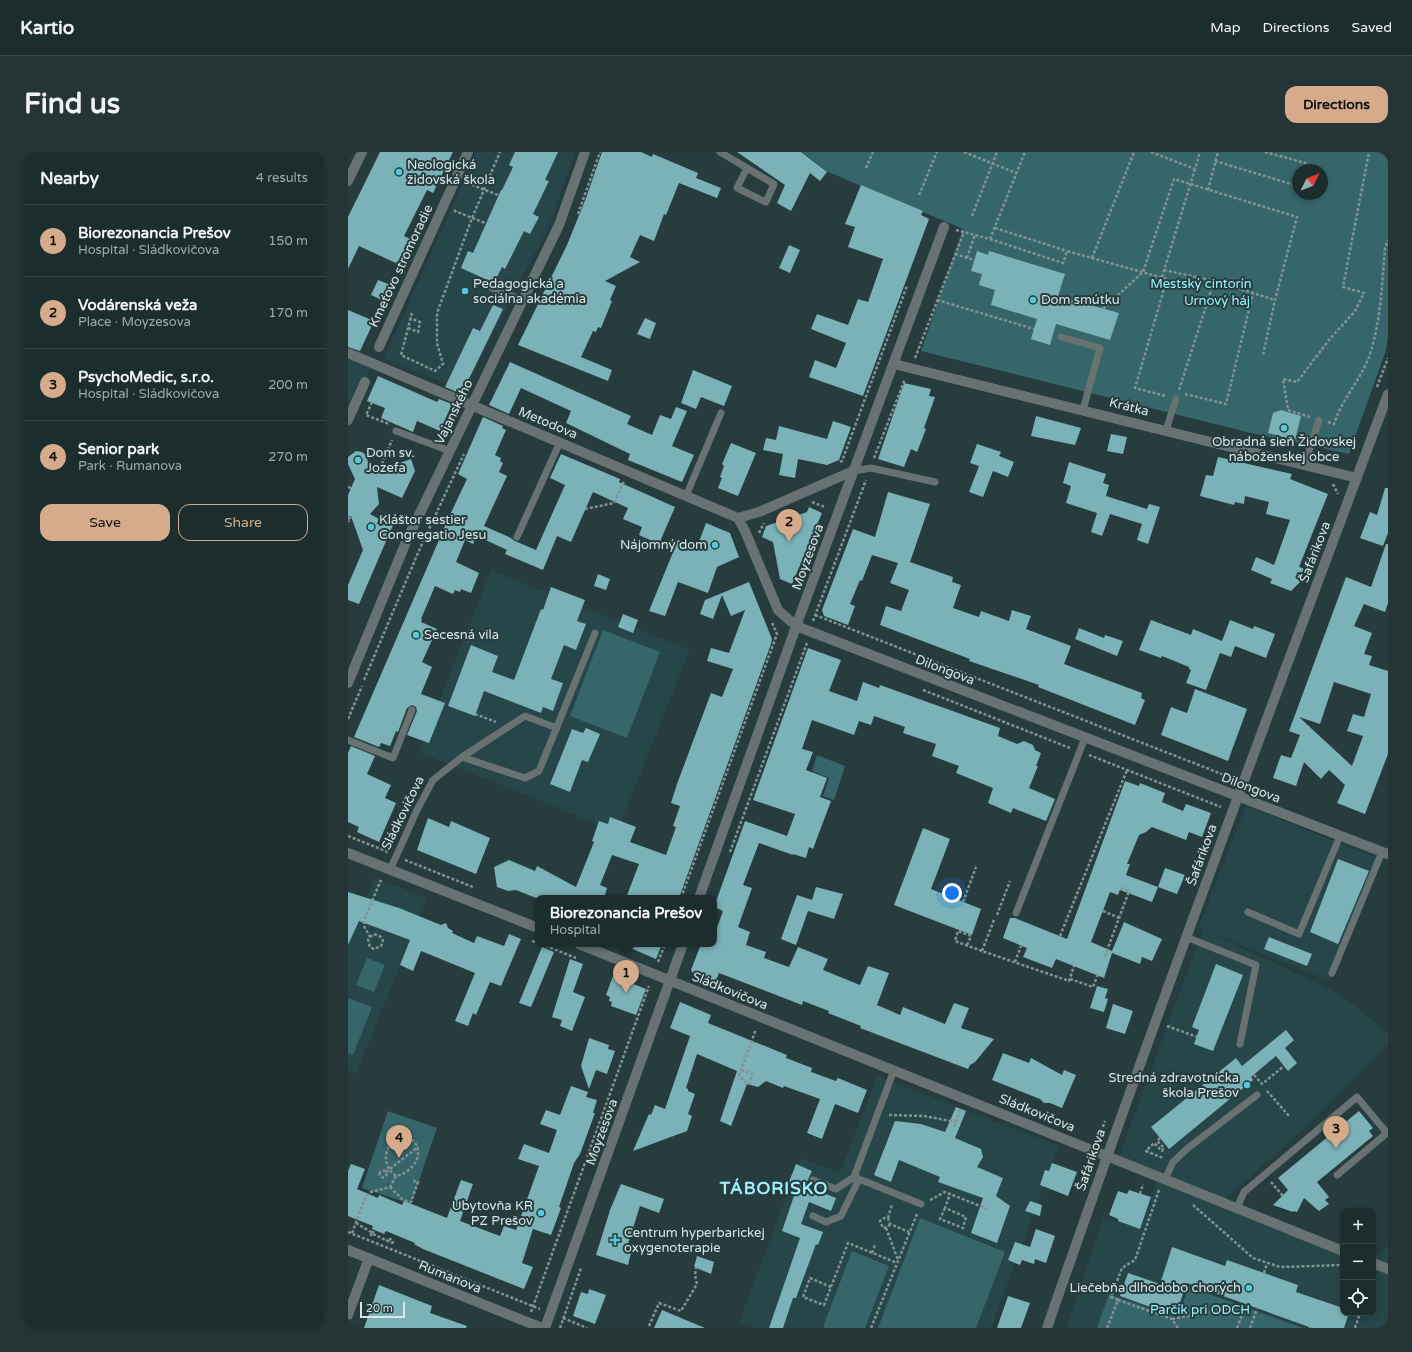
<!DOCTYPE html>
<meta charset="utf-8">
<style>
body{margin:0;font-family:"Varela Round",sans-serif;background:#253536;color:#f1f3f6}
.controls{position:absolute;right:12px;bottom:12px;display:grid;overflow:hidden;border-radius:8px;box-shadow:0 2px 6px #0003}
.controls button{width:36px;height:36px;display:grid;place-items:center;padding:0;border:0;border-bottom:1px solid #3a494a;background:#1c2d2e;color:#f1f3f6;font:20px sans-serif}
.compass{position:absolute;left:944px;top:12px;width:36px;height:36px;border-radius:50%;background:#1c2d2e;box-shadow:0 2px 6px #0003;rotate:47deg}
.scale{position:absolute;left:12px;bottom:10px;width:45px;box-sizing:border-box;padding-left:4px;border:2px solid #d8e5e6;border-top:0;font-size:11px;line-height:14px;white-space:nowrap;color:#d8e5e6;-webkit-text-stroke:3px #263c3e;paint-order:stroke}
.you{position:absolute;left:604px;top:741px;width:14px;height:14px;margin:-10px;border:3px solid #fff;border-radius:50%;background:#1a73e8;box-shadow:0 0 0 6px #1a73e833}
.badge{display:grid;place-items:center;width:26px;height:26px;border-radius:50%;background:#d6ab8b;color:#111;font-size:13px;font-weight:700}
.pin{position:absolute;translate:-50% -33px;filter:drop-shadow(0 1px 2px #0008)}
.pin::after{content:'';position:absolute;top:21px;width:14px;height:12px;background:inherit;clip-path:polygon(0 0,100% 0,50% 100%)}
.popup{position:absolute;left:187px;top:743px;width:182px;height:52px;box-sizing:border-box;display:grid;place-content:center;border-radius:8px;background:#1c2d2e;filter:drop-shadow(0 1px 3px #0005);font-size:13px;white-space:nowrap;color:#a0a8aa}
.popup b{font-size:15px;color:#f1f3f6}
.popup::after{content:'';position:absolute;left:50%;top:100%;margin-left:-8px;border:8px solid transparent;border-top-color:#1c2d2e}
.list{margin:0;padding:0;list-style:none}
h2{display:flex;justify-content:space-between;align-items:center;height:52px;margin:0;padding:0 16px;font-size:17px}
h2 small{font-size:13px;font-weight:400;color:#a0a8aa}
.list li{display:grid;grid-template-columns:26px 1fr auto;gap:12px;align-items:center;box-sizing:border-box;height:72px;padding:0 16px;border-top:1px solid #3a494a}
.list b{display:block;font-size:15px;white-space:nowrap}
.list p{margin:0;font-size:13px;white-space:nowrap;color:#a0a8aa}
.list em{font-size:13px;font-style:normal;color:#a0a8aa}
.actions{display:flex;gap:8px;padding:12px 16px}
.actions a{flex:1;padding:9px 0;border:1px solid #d6ab8b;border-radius:12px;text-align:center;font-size:14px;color:#d6ab8b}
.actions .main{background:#d6ab8b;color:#111}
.icon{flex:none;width:22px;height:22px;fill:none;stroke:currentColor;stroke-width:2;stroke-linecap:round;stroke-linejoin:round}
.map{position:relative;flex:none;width:1040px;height:1176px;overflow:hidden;border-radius:12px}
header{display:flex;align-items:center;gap:24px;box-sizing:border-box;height:56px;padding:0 20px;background:#1c2d2e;border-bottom:1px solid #3a494a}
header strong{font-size:19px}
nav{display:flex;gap:22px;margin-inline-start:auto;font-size:14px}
.intro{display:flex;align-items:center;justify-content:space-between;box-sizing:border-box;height:96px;padding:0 24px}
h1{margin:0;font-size:28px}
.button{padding:10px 18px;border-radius:12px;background:#d6ab8b;color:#111;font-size:14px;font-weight:700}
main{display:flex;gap:24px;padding:0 24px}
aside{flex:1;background:#1c2d2e;border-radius:12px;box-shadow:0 2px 6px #0003}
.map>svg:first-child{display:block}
.built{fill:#26464a}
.green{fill:#36656a;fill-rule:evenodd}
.building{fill:#7bb2b8;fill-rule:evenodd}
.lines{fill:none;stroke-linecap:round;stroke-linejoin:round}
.path{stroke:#829395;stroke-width:2.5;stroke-dasharray:3 2;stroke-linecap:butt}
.service{stroke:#687273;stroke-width:7}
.pedestrian{stroke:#687273;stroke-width:10}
.minor{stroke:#687273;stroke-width:10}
.tertiary{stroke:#687273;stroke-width:10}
.poi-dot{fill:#52cbd7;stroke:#263c3e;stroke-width:1.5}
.labels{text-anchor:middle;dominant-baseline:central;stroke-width:4;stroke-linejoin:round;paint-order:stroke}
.poi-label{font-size:13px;fill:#d8e5e6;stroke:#263c3e;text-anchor:start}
.street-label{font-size:13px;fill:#d8e5e6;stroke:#263c3e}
.park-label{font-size:13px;fill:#98f4fd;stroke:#263c3e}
.district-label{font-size:17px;font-weight:bold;letter-spacing:1px;fill:#a0f1fa;stroke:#263c3e}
</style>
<header>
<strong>Kartio</strong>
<nav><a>Map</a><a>Directions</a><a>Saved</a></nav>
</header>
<div class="intro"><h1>Find us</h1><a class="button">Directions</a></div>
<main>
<aside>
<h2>Nearby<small>4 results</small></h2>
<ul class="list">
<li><span class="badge">1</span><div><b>Biorezonancia Prešov</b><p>Hospital · Sládkovičova</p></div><em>150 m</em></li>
<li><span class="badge">2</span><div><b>Vodárenská veža</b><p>Place · Moyzesova</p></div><em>170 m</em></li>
<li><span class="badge">3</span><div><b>PsychoMedic, s.r.o.</b><p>Hospital · Sládkovičova</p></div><em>200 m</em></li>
<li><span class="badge">4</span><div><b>Senior park</b><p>Park · Rumanova</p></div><em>270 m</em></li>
</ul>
<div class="actions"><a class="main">Save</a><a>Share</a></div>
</aside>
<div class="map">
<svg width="1040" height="1176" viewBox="0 0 1040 1176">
<rect width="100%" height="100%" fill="#263c3e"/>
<path class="built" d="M129,0H227L202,72L115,239L36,206Z
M0,205L23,215L0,268Z
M143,418L342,498L269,680L71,600Z
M898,654L1031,707L982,829L850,776Z
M27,725L79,747L8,922L0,918V791Z
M855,778L990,841L1040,881V892L960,973L875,1049L995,1099V1161H1025V1108L1040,1093V1176H719L756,1065L792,1077L803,1045L810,1024L771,1004Z
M529,924L711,994L643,1176H407L391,1170L453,1006L492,1021Z"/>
<path class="green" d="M454,0H1040V183L1038,198L1001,302L903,281L573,199L615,77L478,19ZM950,18H974V42H950Z
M255,478L312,500L279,586L222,564Z
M469,603L497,614L486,648L475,644L481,626L464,619Z
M19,806L37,813L26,840L8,833Z
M0,846L24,855L5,903L0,901Z
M40,959L89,976L63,1052L14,1036Z
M572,1066L657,1100L628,1176H530Z
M504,1099L541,1114L517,1176H477L475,1175Z
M841,1135L955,1176H749L761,1142L829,1166Z"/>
<path class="building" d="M32,0H105L85,41L79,38L56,84L64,88L52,113L11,94L0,117V65Z
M167,0H210L197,28L201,29L185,62L191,65L182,82L176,79L157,117L154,115L146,131L113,116L120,99L125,101L153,38H154L165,15L161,13Z
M254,0H293L304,5L305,2L350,21L348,26L373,36L369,46L331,31L318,63L316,62L306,89L292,83L282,105L292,110L257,129L268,134L262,148L264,149L253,176L250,175L248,180L245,179L233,205L264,218L260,229L170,193L219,93L238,46Z
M389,0H453L479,20L472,29L462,21L443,59L429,51L437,33Z
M513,33L575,59L573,63L581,67L515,244L461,225L467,208L488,216L498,191L463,177L469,162L500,173L510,147L520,150L535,107L500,95L507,75L497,72Z
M441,93L452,98L442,121L431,116Z
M629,99L640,103L641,99L717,122L710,144L771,161L762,188L708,172L702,193L683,187L689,167L643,153L647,138L631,133L634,122L623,119Z
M30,128L43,133L36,149L23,143Z
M145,153L155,157L115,239L110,237L109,240L97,235L125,176L132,179Z
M0,158L26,169L12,199L0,195Z
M297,166L308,171L302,187L289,182Z
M162,210L283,264L279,272L304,283L312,263L323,267L328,255L339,259L324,294L346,303L334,330L280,308L282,302L218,271L223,259L173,236L161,262L141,253Z
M345,218L384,234L376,254L353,245L348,257L333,251Z
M30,224L89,250L91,247L104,252L92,279L69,269L65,280L33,266L37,256L19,249Z
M556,231L583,237L581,244L587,245L576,276L578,277L569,300L563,297L556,315L530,307Z
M933,258L953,264L947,288L920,281L925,261Z
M688,264L733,276L727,293L683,284Z
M135,265L155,274L154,276L158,278L147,303L153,306L152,309L155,311L151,320L159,324L136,374L161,385L167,389L188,398L217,333L202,326L213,302L272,327L271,330L327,355L311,392L291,383L294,375L275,367L280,356L245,340L223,390L209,384L195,418L157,402L159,398L129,384L125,392L117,388L108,410L131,421L123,441L113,437L112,440L107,438L105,442L87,434L73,467H74L73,470L89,477L74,510L84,515L73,542L97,551L81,591L59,583L69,559L68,555L64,553L59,556L50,580L48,579L42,594L33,591L31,595L6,585L100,367L119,327L110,322Z
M485,269L503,275L491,308L479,313L450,307L447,326L431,323L435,302L415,298L418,286L428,288L431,274L479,287Z
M763,282L779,285L775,302L759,299Z
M383,291L408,301L390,344L370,336L374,326L372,325L376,314L374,312Z
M629,292L653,300L651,304L666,310L660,325L645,319L635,345L621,340L631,314L622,311Z
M8,299L14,300L18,303L23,321L63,307L67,319L54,346L29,335L31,352L22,362L31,367L29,372L45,373L11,452L0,448V433L15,398L3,364L0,365V343L7,327L0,312V305Z
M870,305L944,322L942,327L980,342L951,415L957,417L952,430L943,439L922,431L924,427L903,418L908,405L926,413L942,368L918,362L921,350L897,344L896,352L887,350L886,353L852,344L858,323L865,324Z
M721,310L758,322L755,331L761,333L758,344L799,357L801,352L812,355L800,392L789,388L794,372L762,362L754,384L743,380L749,361L718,351L723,334L715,331Z
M1037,336H1040V381L1035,394L1012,386L1022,360L1029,363Z
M540,340L582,352L562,410L605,425L604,430L613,433L605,456L631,465L633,459L661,469L664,458L683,464L678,477L723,494L716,512L794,541L793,546L797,548L787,573L690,535L691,533L621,509L622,507L532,473L538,454L553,459L561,438L542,431L550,411L524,403L514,429L512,428L502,452L507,454L500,473L476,464L474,458L505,377L527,385Z
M461,355L474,361L444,432L432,427L425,390L414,385L418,374L459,360Z
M358,371L382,381L391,405L369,415L360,441L330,430L317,464L301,459L330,388L349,395Z
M1038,392H1040V451L1037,460L1016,452L1006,474L1024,481L1016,502L1024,504L1021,513L1040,519V602L1017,662L989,651L997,633L981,618L973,627L956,610L948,634L925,626L933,603L943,606L952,583L941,579L998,425L1023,435ZM986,530L1023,542L1016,565L1005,562L999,579L1015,584L1004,614L951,565L972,572Z
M250,422L262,427L258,438L246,434Z
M401,430L424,487L423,492L331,746H278L291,712L264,703L252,733L259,736L256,746H188L168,738L160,739L149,735L146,715L161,708L187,719L189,714L228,735L246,690L244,689L251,669L260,672L262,665L288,675L282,690L318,703L328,675L325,674L332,654L323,651L329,632L363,541L374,545L385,517L359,509L363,496L381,501L397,458L383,464L374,443L365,467L352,462L357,448Z
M203,435L237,448L229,469L238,472L228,498L216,493L203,527L215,531L205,559L195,555L193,561L136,539L127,564L100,554L123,493L150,504L144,520L166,528L193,457L195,458Z
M275,462L290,468L285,481L270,475Z
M803,468L843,483L845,477L874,489L882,468L905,477L906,474L927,482L918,506L887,494L883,505L872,501L858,538L838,531L843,518L841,517V515L814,504L813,506L791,498Z
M731,476L756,486L757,483L775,489L769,504L727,487Z
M460,496L493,508L481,539L509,549L515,530L531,536L532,533L652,576L650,584L669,592L676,589L685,593L687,598L693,601L688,614H690L681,636L707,647L698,669L665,656L663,661L640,651L645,636L608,621L611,614L584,604L588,592L555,581L557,575L526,564L523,573L511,569L506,583L464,568L454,597L465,600L458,618L479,626L472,645L483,649L465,697L461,695L458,706L445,702V703L411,691L395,733L404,736L390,775L402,780L398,793L418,800L416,806L441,815L450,795L480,807L475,818L512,833L520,814L541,821L529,853L552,863L555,855L597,872L606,851L621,856L613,876L646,887L627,910L622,913L620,917L512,876L513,874L480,861L481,859L455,849L454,853L371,821L367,831L346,823L343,818L353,792H366V784L375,759L366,755L397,669L439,684L447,662L405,648Z
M847,537L899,557L880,609L813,583L823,555L839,561Z
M238,576L252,582L240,610L234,608L222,640L202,632L224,577L235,581Z
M3,594L27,604L19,622L43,633L37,646L48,651L31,690L9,680L11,675L0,670V601Z
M777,629L791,634L792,631L817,641L814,650L835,659L838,652L863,661L854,685L841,680L838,688L804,675L798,680L791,683L779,712H782L778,723L810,735L804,750L772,738L770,743L762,740L743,790L764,799L776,770L814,787L804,809L794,805L792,812L764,801L756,826L708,807L704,816L675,805L679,796L655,786L662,766H667L719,787Z
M80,666L101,675L103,669L142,686L128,722L69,698Z
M575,676L602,687L583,737L633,757L624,783L546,753Z
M990,707L1021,719L990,792L962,780Z
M817,716L837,723L829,742L810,735Z
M468,735L495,742L486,767L460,759L448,793L433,787L449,743L464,748Z
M0,740L51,756L93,773L98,771L100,776L105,779L104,781L126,791L129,784L156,794L161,782L173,787L153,834L142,830L128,863L125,861L120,874L107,869L127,821L73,799L65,819L52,813L62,788L11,769L0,793Z
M921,785L964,802L959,814L916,797Z
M273,792H314L308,807Z
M194,795L206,800L183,855L171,851Z
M222,807L235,812L225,840L237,845L224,879L212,874L214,868L204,865Z
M868,812L895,823L865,899L846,892L851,878L844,875Z
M265,824L298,837L288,863L263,854L264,850L261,849L262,845L258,843Z
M749,834L760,837L757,846L760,847L756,860L742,856Z
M332,850L363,863L360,871L439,903L438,906L464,916L463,920L488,929L490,926L519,938L510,961L487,952L474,987L459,981L472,947L436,934L435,936L418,929L410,935L399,932L383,974L372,969L389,919L349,902L338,936L340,937V939L347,942L340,962L344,964L339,979L285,999L301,962L303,963L307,953L317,957L342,884L322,876Z
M765,852L785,859L777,882L758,876Z
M938,878L946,888L937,896L949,911L940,919L928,904L903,925L905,928L821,997L803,975L888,906L894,914Z
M241,886L261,893L260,897L267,899L259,922L248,918L241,937L233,914Z
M655,901L681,911L683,906L714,923L716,918L728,923L714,956L702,951H696L692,947L644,928Z
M223,934L240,940L238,945L249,948L245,961H247L232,1002L226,1011L211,1055L213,1056L203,1083L185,1077L174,1111L185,1115L176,1137L75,1097L66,1092L67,1091L38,1079L36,1082L24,1077L25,1074L0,1064V1019L3,1012L17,1017L9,1037L30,1046L31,1043L54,1053L56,1049L99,1066L113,1028L125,1032L112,1069L152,1084L156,1074L168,1078L191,1014L170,1007L176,992L201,1001L209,978L192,972L198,958L212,963Z
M608,955L618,959L607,986L633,997L635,1005L629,1015L655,1026L648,1044L662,1054L649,1091L623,1081L635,1046L590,1030L592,1025L551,1008L543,1030L526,1023L547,969L573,972L597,980Z
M1011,959L1025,976L1021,979L1025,984L969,1030L981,1045L977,1048L981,1052L971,1059L956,1046L949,1060L945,1059V1060L925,1053L940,1038L930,1026Z
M53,975L61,977L64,984L59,991L51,989L48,982Z
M704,1011L729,1020L720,1044L692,1033L697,1018L701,1019Z
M448,1012L464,1019L457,1034L488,1046L483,1059L461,1050L453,1072L475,1080L470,1093L468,1092L448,1146H445L435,1176H421L452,1086L434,1079L448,1038L439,1035Z
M273,1032L316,1047L311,1061L292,1054L279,1095L284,1097L280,1113L248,1103L262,1058Z
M781,1038L803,1045L792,1077L770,1069V1067L761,1063L770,1039L779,1042Z
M682,1049L694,1053L692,1064L677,1059Z
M688,1077L707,1084L698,1111L687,1107L686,1112L674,1108L672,1113L660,1108L667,1090L682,1095Z
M824,1095L877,1114L879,1108L950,1133L948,1140L995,1156V1161H1001L996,1176H964L839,1131L827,1164L772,1144L780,1121L812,1132Z
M349,1104L366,1110L363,1122L346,1115Z
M31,1133L84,1154L82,1161L119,1174L118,1176H16Z
M241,1137L258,1143L247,1172L225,1164L233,1140L240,1142Z
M660,1144L682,1151L673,1176H649Z
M314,1158L357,1176H306Z"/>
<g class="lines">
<path class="path" d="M616,0L668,21
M803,0L847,17L852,0
M917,0L961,12
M867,9L950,34
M518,16L525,0
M119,31L150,43
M860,38L870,0
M571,43L589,0
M108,58L107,59L137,71
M230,62L252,0
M624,64L649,0
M647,76L719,99
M608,78L642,87L677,0
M642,87L715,111L719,99L819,127L787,236L818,244
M607,102L626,108
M619,106L627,83
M744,106L786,0
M816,118L866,129L927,148
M814,125L847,17
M589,148L686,177
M755,157L795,120L826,27L949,65L927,148L915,203
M64,161L53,203L87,219L95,212L89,191V161L124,66L152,0
M60,176L70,180L72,170L62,166
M567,206L616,80
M1029,235L1040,206
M831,238L866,129
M837,242L878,252L905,141
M24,250L18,263L41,272
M962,265L940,258L935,227L949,230L981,188L1007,159L1016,141L995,135L1021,0
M980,270L986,272C994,246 1014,227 1022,202C1033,168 1034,131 1037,96L1040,88
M931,295L934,286
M526,306L557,227
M492,310L494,309L559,134
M34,312L44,288
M985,332L990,342
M0,335L3,336
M464,350L477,355
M237,357L266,351L276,329
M0,367L2,366L0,370
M411,381L416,371
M467,463L884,626
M465,469L518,328
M16,528L73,394L116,302
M575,538L722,596
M127,562L148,570
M0,567L14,534
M741,603L873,655
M0,684L40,700
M382,700L459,491
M57,708L125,735
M333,746L429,482L424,471
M615,750L628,715
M755,759L771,766
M649,763L662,729
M646,768L634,799L721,829L726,814
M712,784L779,618
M22,785L26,782L33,785L35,789L33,794L26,797L22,795L20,788L22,785L16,774V768L33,728
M184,789L190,791
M193,792L228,806
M619,793L623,784L610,779L607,789L634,799
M757,804L781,739L773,736
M310,810L317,792
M667,810L673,794
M722,827L745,835L750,822
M819,874L849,885
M393,918L404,922L401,932L398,931L391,923L393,918L408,877
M906,923L914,932L936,914
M919,939L941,964
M541,963L576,964L608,970
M606,975L612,958
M753,984L752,983L757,969
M812,986L809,989L816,996L814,999L806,991L798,999L815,1006
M31.5 1022a3.5 3.5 0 1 1 7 0a3.5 3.5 0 1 1-7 0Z
M38,1020L70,995
M48,1024C33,1013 36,995 49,985
M923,1030L935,1044
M42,1035L55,1048L63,1050L70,1030L65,1029
M792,1042L795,1032
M582,1048L597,1040L642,1058
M845,1053L905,1106L932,1115L995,1113
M597,1056L592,1067L615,1076L618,1065L597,1056L602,1042
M540,1066L544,1052
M8,1071L23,1080
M542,1072L540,1075L535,1076L532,1069L536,1066H540L542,1072L561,1080
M538,1076L550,1108
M0,1080L192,1157
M23,1080H25V1082L23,1083Z
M4,1081L18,1044L23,1040L42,1035L48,1024C65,1021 80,999 62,986
M25,1082L44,1091L45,1090L42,1087L38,1089
M524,1101L527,1093
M916,1121L919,1111
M483,1135L462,1126L455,1145L476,1153L500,1091L549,1111
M770,1148L824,1167L830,1176
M993,1155L995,1151
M183,1160L301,834
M215,1166L239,1176
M824,1167L898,1153
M301,1174L311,1151L333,1159L349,1132L347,1123L348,1116
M212,1176L233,1116
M523,1176L569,1062
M759,1176L770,1148L763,1145L774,1116L787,1108L811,1038
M889,1176L898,1153
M902,1176L909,1157
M962,1176V1175
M1007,1176L1012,1161"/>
<path class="service" d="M372,0L426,32L418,50L389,36L399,16
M144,136L174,148
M713,185L752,196L735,258
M818,278L828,247
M48,279L102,299
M957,312L971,268
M505,319L523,316L587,330
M338,344L373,261
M169,385L212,290
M0,588L45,606L64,558
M114,605L177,564L209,576
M42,718L69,658L85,628L114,605L177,626L191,619L247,481
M900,760L951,782L992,684
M668,761L737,586
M838,785L908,813L892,892
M984,821L1034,700
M546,918L506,1025L573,1052
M817,1027L825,1010L840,996L909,943
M465,1028L488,1037L506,1025
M889,1056L896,1040L1009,945L1039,981L989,1023
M465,1064L478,1070L493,1064L511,1027"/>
<path class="pedestrian" d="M31,195L120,0
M0,268L17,230"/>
<path class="minor" d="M0,29L14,0
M0,201L390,366
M546,212L1009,326
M390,366L397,379L430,458L448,474L1040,702
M390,366L411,360L505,319
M0,531L58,390L211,73L237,0
M0,701L190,776
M351,746L454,458L596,75
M231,792L995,1099
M0,1098L194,1176
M1025,1111L1040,1117
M0,1163L21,1106
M197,1176L335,792"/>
<path class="tertiary" d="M699,1176C807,863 924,553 1040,242"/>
</g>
<g class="poi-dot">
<circle cx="51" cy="20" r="4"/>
<circle cx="117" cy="139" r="4"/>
<circle cx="685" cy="148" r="4"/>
<circle cx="936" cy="276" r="4"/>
<circle cx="10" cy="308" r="4"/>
<circle cx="23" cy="375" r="4"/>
<circle cx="367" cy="393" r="4"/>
<circle cx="68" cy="483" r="4"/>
<circle cx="899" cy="933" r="4"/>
<circle cx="193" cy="1061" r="4"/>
<path d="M265 1082h4v4h4v4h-4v4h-4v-4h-4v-4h4z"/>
<circle cx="901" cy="1136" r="4"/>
</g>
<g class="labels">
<g class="poi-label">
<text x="59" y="13">Neologická<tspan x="59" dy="15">židovská škola</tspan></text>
<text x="125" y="132">Pedagogická a<tspan x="125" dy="15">sociálna akadémia</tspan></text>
<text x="693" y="148">Dom smútku</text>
<text x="936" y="290" text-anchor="middle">Obradná sieň Židovskej<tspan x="936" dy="15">náboženskej obce</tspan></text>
<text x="18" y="301">Dom sv.<tspan x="18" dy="15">Jozefa</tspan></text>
<text x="31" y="368">Kláštor sestier<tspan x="31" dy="15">Congregatio Jesu</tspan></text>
<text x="359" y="393" text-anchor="end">Nájomný dom</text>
<text x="76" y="483">Secesná vila</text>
<text x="891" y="926" text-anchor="end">Stredná zdravotnícka<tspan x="891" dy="15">škola Prešov</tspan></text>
<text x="185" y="1054" text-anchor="end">Ubytovňa KR<tspan x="185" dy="15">PZ Prešov</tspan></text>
<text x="276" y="1081">Centrum hyperbarickej<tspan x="276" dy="15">oxygenoterapie</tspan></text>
<text x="893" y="1136" text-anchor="end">Liečebňa dlhodobo chorých</text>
</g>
<g class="street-label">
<text transform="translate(53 114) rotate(-65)">Kmeťovo stromoradie</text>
<text transform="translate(781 255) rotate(14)">Krátka</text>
<text transform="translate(106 260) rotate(-64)">Vajanského</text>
<text transform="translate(200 271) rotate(23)">Metodova</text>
<text transform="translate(967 400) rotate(-69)">Šafárikova</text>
<text transform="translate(460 405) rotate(-70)">Moyzesova</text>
<text transform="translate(597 518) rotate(21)">Dilongova</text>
<text transform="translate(903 636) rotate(21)">Dilongova</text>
<text transform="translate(55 661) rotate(-64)">Sládkovičova</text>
<text transform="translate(854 703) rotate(-70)">Šafárikova</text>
<text transform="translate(382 839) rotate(22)">Sládkovičova</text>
<text transform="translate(689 961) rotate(22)">Sládkovičova</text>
<text transform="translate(254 980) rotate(-70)">Moyzesova</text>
<text transform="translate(743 1008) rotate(-71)">Šafárikova</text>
<text transform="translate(102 1125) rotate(22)">Rumanova</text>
</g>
<g class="park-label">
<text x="853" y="132">Mestský cintorín</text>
<text x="869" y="149">Urnový háj</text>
<text x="852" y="1158">Parčík pri ODCH</text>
</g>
<g class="district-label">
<text x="426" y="1036">TÁBORISKO</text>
</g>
</g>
</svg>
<div class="controls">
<button>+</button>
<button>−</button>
<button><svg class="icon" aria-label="locate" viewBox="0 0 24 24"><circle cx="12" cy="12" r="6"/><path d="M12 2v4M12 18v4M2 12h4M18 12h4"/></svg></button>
</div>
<svg class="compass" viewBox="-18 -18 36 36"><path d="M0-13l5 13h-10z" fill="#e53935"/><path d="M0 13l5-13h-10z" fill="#a0a8aa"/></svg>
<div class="scale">20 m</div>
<div class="you"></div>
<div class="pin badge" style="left:278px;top:841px">1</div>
<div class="popup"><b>Biorezonancia Prešov</b>Hospital</div>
<div class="pin badge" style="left:441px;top:390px">2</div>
<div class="pin badge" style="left:988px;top:997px">3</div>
<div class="pin badge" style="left:51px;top:1006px">4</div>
</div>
</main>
